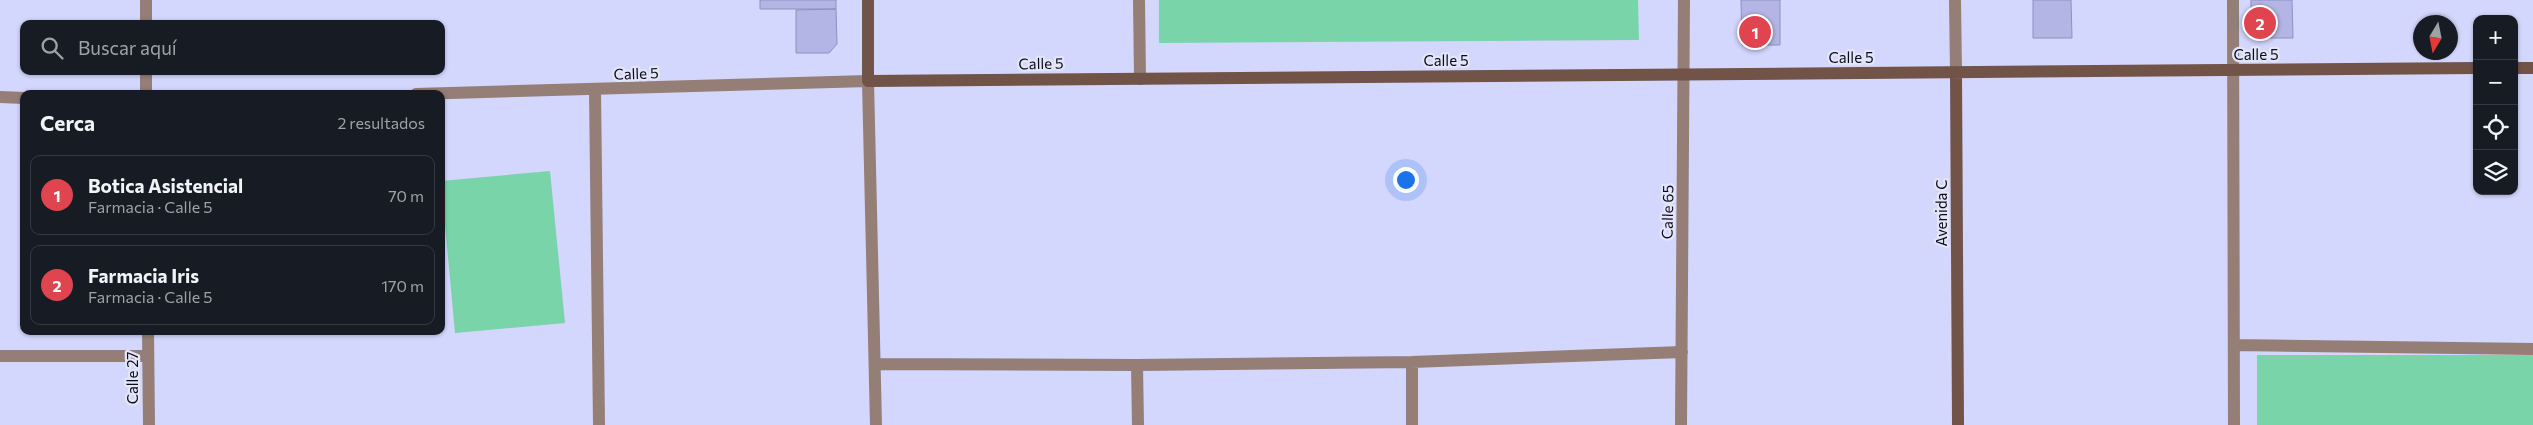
<!DOCTYPE html>
<html lang="es">
<meta charset="utf-8">
<style>
body{margin:0;font-family:Commissioner,sans-serif;background:#242831;color:#f1f3f6}
.controls{position:absolute;right:15px;top:15px;display:grid;overflow:hidden;border-radius:10px;box-shadow:0 1px 4px #0004}
.controls button{width:45px;height:45px;display:grid;place-items:center;padding:0;border:0;border-bottom:1px solid #363941;background:#171b24;color:#f1f3f6;font:25px sans-serif}
.compass{position:absolute;left:2413px;top:15px;width:45px;height:45px;border-radius:50%;background:#171b24;box-shadow:0 1px 4px #0004;rotate:190deg}
.you{position:absolute;left:1405px;top:179px;width:18px;height:18px;margin:-12px;border:4px solid #fff;border-radius:50%;background:#1a73e8;box-shadow:0 0 0 8px #1a73e833}
.badge{display:grid;place-items:center;width:32px;height:32px;border-radius:50%;background:#776c06;color:#fff;font-size:16px;font-weight:700}
.pin{position:absolute;translate:-50% -50%;border:2px solid #fff;box-shadow:0 1px 5px #0006}
.list{margin:0;padding:0;list-style:none}
h2{display:flex;justify-content:space-between;align-items:center;height:65px;margin:0;padding:0 20px;font-size:21px}
h2 small{font-size:16px;font-weight:400;color:#9ea1a6}
.list li{display:grid;grid-template-columns:32px 1fr auto;gap:15px;align-items:center;box-sizing:border-box;height:80px;margin:0 10px 10px;padding:0 10px;border:1px solid #363941;border-radius:10px}
.list b{display:block;font-size:19px;white-space:nowrap}
.list p{margin:0;font-size:16px;white-space:nowrap;color:#9ea1a6}
.list em{font-size:16px;font-style:normal;color:#9ea1a6}
.icon{flex:none;width:28px;height:28px;fill:none;stroke:currentColor;stroke-width:2;stroke-linecap:round;stroke-linejoin:round}
.map{position:relative;flex:none;width:2533px;height:425px;overflow:hidden}
.search{position:absolute;background:#171b24;box-shadow:0 1px 4px #0004;left:20px;top:20px;width:425px;height:55px;display:flex;align-items:center;gap:12px;box-sizing:border-box;padding:0 18px;border-radius:10px;color:#9ea1a6;font-size:19px}
.panel{position:absolute;background:#171b24;box-shadow:0 1px 4px #0004;left:20px;top:90px;width:425px;height:245px;border-radius:10px}
.map>svg:first-child{display:block}
.green{fill:#7ad4aa}
.building{fill:#b3b5e4;stroke:#8e91be}
.lines{fill:none;stroke-linecap:round;stroke-linejoin:round}
.street{stroke:#947e76;stroke-width:12}
.secondary{stroke:#725347;stroke-width:12}
.labels{text-anchor:middle;dominant-baseline:central;stroke-width:4.5;stroke-linejoin:round;paint-order:stroke}
.street-label{font-size:15px;fill:#0b0a1a;stroke:#e3e5f8}
</style>
<div class="map">
<svg width="2533" height="425" viewBox="0 0 2533 425">
<rect width="100%" height="100%" fill="#d3d6fd"/>
<path class="green" d="M1159,0H1638L1639,40L1159,43Z
M550,171L565,323L455,333L441,181Z
M2257,355H2533V425H2257Z"/>
<path class="building" d="M760,0H836V9H760Z
M1741,0H1780V45H1742Z
M2033,0H2071L2072,38H2033Z
M2251,0H2292L2293,38H2251Z
M836,9L837,44L829,53H796V10Z"/>
<g class="lines">
<path class="street" d="M146,0V24
M1139,0L1140,79
M1955,0L1956,72
M2233,0L2234,425
M146,71V94
M595,90L599,425
M416,94L868,81L876,425
M0,97L24,98
M148,331L149,425
M2234,345L2533,349
M0,356H148
M1412,362V425
M876,364L1137,365L1412,362L1682,352
M1137,365L1138,425
M1681,425L1684,0"/>
<path class="secondary" d="M868,0V81L2477,68
M2514,68H2533
M1956,72L1958,425"/>
</g>
<g class="labels">
<g class="street-label">
<text x="2256" y="54">Calle 5</text>
<text x="1851" y="57">Calle 5</text>
<text x="1446" y="60">Calle 5</text>
<text transform="translate(1041 63) rotate(-1)">Calle 5</text>
<text transform="translate(636 73) rotate(-2)">Calle 5</text>
<text transform="translate(1667 212) rotate(-89)">Calle 65</text>
<text transform="translate(1941 213) rotate(-90)">Avenida C</text>
<text transform="translate(132 378) rotate(-90)">Calle 27</text>
</g>
</g>
</svg>
<div class="controls">
<button>+</button>
<button>−</button>
<button><svg class="icon" aria-label="locate" viewBox="0 0 24 24"><circle cx="12" cy="12" r="6"/><path d="M12 2v4M12 18v4M2 12h4M18 12h4"/></svg></button>
<button><svg class="icon" aria-label="layers" viewBox="0 0 24 24"><path d="M12 4l9 5-9 5-9-5zM3 14l9 5 9-5"/></svg></button>
</div>
<svg class="compass" viewBox="-18 -18 36 36"><path d="M0-13l5 13h-10z" fill="#e53935"/><path d="M0 13l5-13h-10z" fill="#9ea1a6"/></svg>
<div class="you"></div>
<div class="pin badge" style="left:1755px;top:32px;background:#e0444e">1</div>
<div class="pin badge" style="left:2260px;top:23px;background:#e0444e">2</div>
<div class="search"><svg class="icon" aria-label="search" viewBox="0 0 24 24"><circle cx="10" cy="10" r="6"/><path d="M15 15l6 6"/></svg>Buscar aquí</div>
<section class="panel">
<h2>Cerca<small>2 resultados</small></h2>
<ul class="list">
<li><span class="badge" style="background:#e0444e">1</span><div><b>Botica Asistencial</b><p>Farmacia · Calle 5</p></div><em>70 m</em></li>
<li><span class="badge" style="background:#e0444e">2</span><div><b>Farmacia Iris</b><p>Farmacia · Calle 5</p></div><em>170 m</em></li>
</ul>
</section>
</div>
